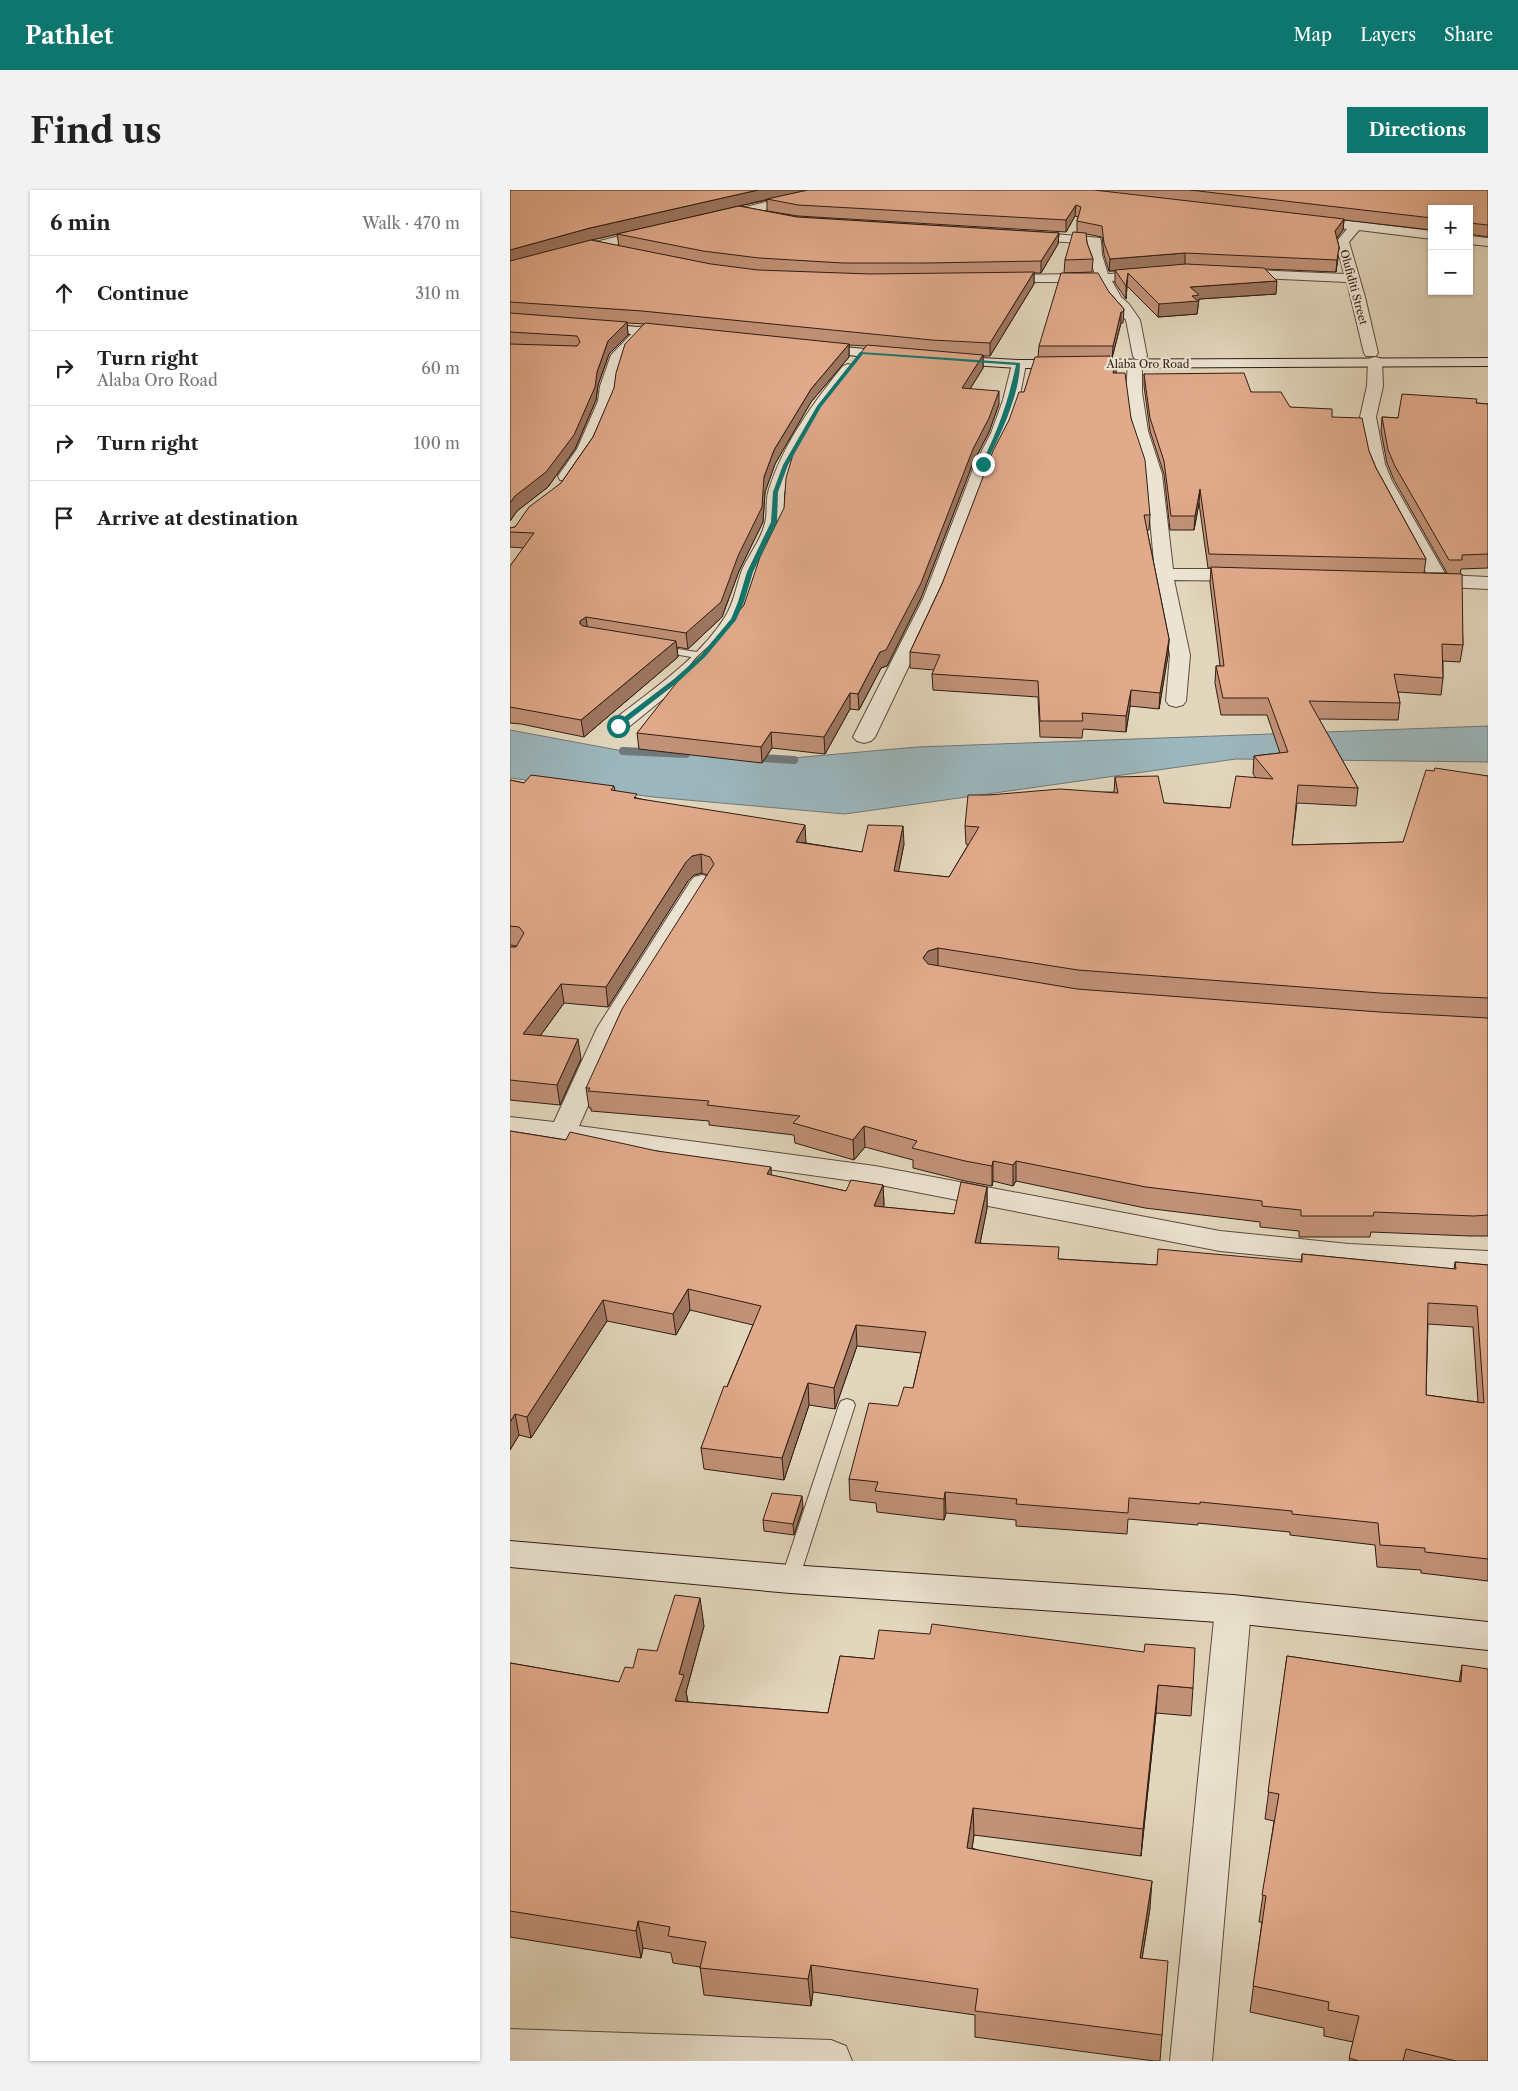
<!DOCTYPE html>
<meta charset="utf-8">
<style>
body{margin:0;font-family:"Libre Caslon Text",serif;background:#f2f2f2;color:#222}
.controls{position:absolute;right:15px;top:15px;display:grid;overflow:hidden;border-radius:0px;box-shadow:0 1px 4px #0004}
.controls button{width:45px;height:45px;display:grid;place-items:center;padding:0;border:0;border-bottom:1px solid #e0e0e0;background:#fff;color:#222;font:25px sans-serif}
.stop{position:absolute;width:15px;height:15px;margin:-11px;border:4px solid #0f766e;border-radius:50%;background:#fff}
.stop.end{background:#0f766e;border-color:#fff;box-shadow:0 1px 5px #0008}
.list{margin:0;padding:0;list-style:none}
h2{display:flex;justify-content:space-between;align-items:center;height:65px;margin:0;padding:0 20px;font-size:21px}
h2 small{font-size:16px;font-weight:400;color:#767676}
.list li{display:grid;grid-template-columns:32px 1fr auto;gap:15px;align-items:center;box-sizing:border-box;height:75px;padding:0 20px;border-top:1px solid #e0e0e0}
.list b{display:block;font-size:19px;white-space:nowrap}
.list p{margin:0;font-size:16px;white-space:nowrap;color:#767676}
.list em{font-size:16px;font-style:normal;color:#767676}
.icon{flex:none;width:28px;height:28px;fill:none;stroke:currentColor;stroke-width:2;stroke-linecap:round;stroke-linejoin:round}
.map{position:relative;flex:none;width:978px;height:1871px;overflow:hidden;border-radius:0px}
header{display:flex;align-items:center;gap:30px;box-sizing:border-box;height:70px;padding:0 25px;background:#0f766e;color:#fff}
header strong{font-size:24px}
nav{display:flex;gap:28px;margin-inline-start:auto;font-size:18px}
.intro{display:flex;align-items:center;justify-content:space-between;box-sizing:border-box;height:120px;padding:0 30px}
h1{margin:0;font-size:35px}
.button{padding:12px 22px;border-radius:0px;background:#0f766e;color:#fff;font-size:18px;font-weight:700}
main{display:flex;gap:30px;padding:0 30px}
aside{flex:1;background:#fff;border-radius:0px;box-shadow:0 1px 4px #0004}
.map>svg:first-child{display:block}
.water{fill:#9bb6bd;stroke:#717879}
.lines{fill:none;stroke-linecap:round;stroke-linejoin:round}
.stream{stroke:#717879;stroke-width:8}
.lane-casing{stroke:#5d4a3c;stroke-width:2}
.street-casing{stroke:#5d4a3c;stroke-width:2}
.secondary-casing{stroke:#311c12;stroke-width:2}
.lane{fill:#ece4d3;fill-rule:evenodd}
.street{fill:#ece4d3;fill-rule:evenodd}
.secondary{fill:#ece4d3;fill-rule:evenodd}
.wall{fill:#c29278;stroke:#311c12;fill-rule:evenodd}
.shaded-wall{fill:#9e7761;stroke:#311c12}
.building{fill:#e1aa8b;stroke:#311c12;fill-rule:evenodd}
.route{fill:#0f766e}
.labels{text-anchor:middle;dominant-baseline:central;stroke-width:4.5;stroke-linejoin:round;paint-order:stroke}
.far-street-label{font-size:11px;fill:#311c12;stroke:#ece4d3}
</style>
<header>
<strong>Pathlet</strong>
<nav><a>Map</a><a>Layers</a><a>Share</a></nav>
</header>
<div class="intro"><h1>Find us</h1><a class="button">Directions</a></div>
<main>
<aside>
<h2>6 min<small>Walk · 470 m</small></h2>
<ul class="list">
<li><svg class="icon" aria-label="ahead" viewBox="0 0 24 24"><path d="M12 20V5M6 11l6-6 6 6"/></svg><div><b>Continue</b></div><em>310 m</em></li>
<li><svg class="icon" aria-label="right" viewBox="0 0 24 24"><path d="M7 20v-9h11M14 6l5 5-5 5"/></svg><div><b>Turn right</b><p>Alaba Oro Road</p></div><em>60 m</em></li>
<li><svg class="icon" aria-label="right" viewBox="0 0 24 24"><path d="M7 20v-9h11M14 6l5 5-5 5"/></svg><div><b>Turn right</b></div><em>100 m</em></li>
<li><svg class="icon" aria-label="arrive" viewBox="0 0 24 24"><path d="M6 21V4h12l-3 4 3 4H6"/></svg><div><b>Arrive at destination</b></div></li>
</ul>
</aside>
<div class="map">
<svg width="978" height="1871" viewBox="0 0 978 1871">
<rect width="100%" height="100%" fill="#e2d6bc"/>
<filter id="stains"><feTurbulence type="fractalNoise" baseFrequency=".004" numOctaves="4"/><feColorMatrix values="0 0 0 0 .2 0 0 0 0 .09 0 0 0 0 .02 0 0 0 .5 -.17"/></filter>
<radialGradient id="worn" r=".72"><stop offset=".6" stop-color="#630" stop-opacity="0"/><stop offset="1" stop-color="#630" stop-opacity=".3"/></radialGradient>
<path class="water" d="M978,536V572L726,569L335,624L143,607L0,588V540L113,561L271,569L407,557Z"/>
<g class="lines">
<path class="stream" d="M113,561L176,564
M251,568L284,570"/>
<g class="lane-casing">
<path id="lane" d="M149,456L193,463L198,466L193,469L146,461V457Z
M337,1209L343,1211L345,1215L289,1389L286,1394L280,1396L274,1394L271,1389L329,1215L331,1211Z"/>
</g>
<g class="street-casing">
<path id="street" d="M307,0H328L326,3L210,31L204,27L206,24Z
M798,26L922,41V49L849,40L839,52L855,107L868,163L866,166H856L854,163L837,92L723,87L716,83L723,79L834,84L826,52L837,39L794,33L792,30Z
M144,37L150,41L149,44L0,82V74Z
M510,41L590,48L591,51L592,65L598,84L648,81L650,84L643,88L602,91L611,107L619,114L630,130L637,166L635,169H625L623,166L616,130L600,112L589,92H481L479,89L481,86L486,85L585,84L578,65V54L505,48L504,45L505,42Z
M959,46L978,48V56L959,54Z
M133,136L138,137L140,140L115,166L106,196L104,211L83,260L62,290H50L48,286L67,259L88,211L90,196L101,165L128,137Z
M865,167L870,168L872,171L873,196L866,227L875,274L882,291L936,385L978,387V399L916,396L909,394L907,390L909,386L917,384L866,291L859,274L850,227L857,196L858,171L860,168Z
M509,170L514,171L516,174L509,210L497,243L481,274L431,409L365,547L361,551L354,553L347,551L343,547L413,409L465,274L481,243L493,210L502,174L504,171Z
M625,170L630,171L632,174V202L638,241L652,284L663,379H738L745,381L747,385L745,389L738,391L664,390L680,465L676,511L673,515L666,517L659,515L656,511L660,465L645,384L636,284L622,241L616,202L618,174L620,171Z
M338,174L343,176L346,179L314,221L288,267L274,303V329L271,339L253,375L238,419L232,431L217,451L190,479L115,540L108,542L101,540L98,536L101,532C140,501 188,470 215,427C224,413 226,396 232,380C239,364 251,350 255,333C258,322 255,310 259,299C274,253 303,213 333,176Z
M192,685L200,687L204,692L113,838L69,936L365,976L710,1041L839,1054L978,1061V1081L839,1074L710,1061L365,994L0,943V927L44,932L87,838L180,692L184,687Z
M723,1405L736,1409L741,1419L702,1871H660L705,1419L710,1409Z
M0,1839L321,1850L336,1856L342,1871H0Z"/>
</g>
<g class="secondary-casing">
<path id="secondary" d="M81,133L165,140L170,141L172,144L170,147L165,148L76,140L74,137L76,134Z
M303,154L387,162L392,163L394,166L392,169L387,170L298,161L296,158L298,155Z
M435,166L509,170L978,168V176L509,178L430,173L428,170L430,167Z
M0,1351L280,1375L723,1405L978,1432V1460L723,1433L280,1403L0,1377Z"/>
</g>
<use href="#lane" class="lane"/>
<use href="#street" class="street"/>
<use href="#secondary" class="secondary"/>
</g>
<path class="wall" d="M0,0H978V47L959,44V19H922V40L834,30L833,40L827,48L829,57L826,82L755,79L766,104L689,109L687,124L648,127L617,96L616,109L605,93V81H599L594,65L592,47L576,44L577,53L583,69L582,82L554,83L555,70L567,42V31L568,27L565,26L556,42L288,26L257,21V10L229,16L287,27L549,43L548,54L531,83H524V94L480,166H473V178L460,199L489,214L479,242L463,273L411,408L377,476L371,478L349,520L340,519L315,564L262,558L252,573L129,559L127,543L234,415L356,156L339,155V167L301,212L265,274L255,302L253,332L229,381L212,427L178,459L167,457L168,467L74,547L11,534L0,533V376L14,358L0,357V338L5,337L51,293L83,247L135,134L117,133L118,145L99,164L88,195L86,210L65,259L38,297L7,321L0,331ZM220,18L107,44L109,56L81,50Z
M599,102L614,119L613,133H611L602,168H600V170H606V183L621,228L640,325L639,340H637L659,449L658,465L649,519L620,516L616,542L573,539L572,548L530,547L528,507L423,500L422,484L424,480L400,478V462L432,394L514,202L528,167L529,156Z
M634,184L741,202L780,217L822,227L859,261L866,278L916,369L914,383H937L884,290L877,273L871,241L872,227L888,228L966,213L978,214V378L951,379L950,384L953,455L950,472L933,471V488L931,505L888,502L890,513L888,530L809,529L848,598L846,616L787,613L782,655L893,652L924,581L978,586V1046H960L861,1042L860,1047H789V1041L750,1037V1032L635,1018L506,991L503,996L483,991L482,996L455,991L403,978V970L355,957L344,970L285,953L284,945L199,935V931L81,921V918H79L76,898L197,685L192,683L184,685L178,691L98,817L54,813L30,846L71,869L50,915L0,910V757H6L7,756L0,755V590L14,593L104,596L105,601L127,608L296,653L352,662L394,654L388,682L439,687L458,655L456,654L455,636L479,605L604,602L605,587L654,613L720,618L746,588L743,584L744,566L770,563L757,525H711L705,493L706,476H710L700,393L701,378H698L689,313L684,340H660L654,284L640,241L634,196Z
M0,941L56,950L147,961L336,1001L373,995L374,1015L373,1017L444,1024L477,997V1018L470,1053L549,1069L647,1075L791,1072L792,1064L944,1079L945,1072L978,1075V1391L911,1383V1380L867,1377L865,1355L780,1345V1342L688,1333V1335L618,1329L617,1344L506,1336V1330L436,1323L434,1330L367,1322L366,1313L340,1310L339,1289L388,1216L403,1198L411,1163L347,1156L325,1219L299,1215L274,1290L194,1279L191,1258L243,1135L180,1120L166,1145L97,1131L21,1248L9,1245L0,1260ZM918,1134L963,1137L968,1212L916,1205Z
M293,1317L284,1345L254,1341L253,1330Z
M194,1436L176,1502L178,1512L318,1523L330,1466L683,1498L681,1526L646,1523L631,1666L464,1645L462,1658L640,1718L632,1768L652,1845L650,1871H644L465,1847V1825L303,1802L301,1816L194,1805L190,1777L163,1773L161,1763L133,1758L131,1768L0,1747V1473L109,1492L123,1478L147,1461Z
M777,1466L949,1492L952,1475L978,1871H839L843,1852L814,1846V1838L740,1822L752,1732H749L764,1631L755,1629Z"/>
<path class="shaded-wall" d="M248,0H298L82,50L0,72V60L80,38Z
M566,15L565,26L556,42V30Z
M834,29L833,40L824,52L825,41Z
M549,43L548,54L531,83V71Z
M829,57L828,69L826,82L827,70Z
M675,63V75L599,81L600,69Z
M524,82V94L480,166V153Z
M618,83L616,109V96Z
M767,91L766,104L689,109L687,124L648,127L649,114L680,97Z
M611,122V133L602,168L603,156Z
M117,132L118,145L99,164L88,195L86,210L65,259L38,297L7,321L0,331V313L87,182L98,151Z
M339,154V167L301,212L265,274L255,302L253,332L229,381L212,427L178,459L176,443L254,287L264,260L301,199Z
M473,165V178L452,212V198Z
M606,170V184L603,183Z
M489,201V214L479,242L463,273L411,408L377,476L371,478L349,520L348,504L370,462Z
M690,299L689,313L684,340L685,326Z
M76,427L78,443L70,434V431Z
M659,449L658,465L649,519L650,503Z
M166,451L168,467L74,547L71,530Z
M621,500L620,516L616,542V526Z
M340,503V519L315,564L314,547Z
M261,542L262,558L252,573L251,557Z
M295,635L296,653L286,652Z
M393,636L394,654L385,700L384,681Z
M191,664L192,683L184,685L178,691L98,817L96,797L176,672L182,666Z
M428,758V777L418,780L413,768L418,761Z
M51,794L54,813L17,864L13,844Z
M68,849L71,869L50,915L47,895Z
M354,936L355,957L344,970L343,950Z
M483,971V991L482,996V976Z
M506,971V991L503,996V975Z
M261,977L262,997L257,984Z
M373,995L374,1015L365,1036L364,1016Z
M477,997V1018L466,1074L465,1053Z
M178,1099L180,1120L166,1145L163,1124Z
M93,1110L97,1131L21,1248L17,1227Z
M346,1135L347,1156L325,1219L324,1198Z
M298,1193L299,1215L274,1290L272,1268Z
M5,1224L9,1245L0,1260V1232Z
M435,1302L436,1323L434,1330V1309Z
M292,1306L293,1317L284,1345L283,1334Z
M190,1408L194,1436L176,1502L178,1512L165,1511L169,1484Z
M648,1495L646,1523L631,1666L633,1639Z
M463,1618L464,1645L458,1685L457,1658Z
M642,1691L640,1718L628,1795L630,1768Z
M128,1731L133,1758L131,1768L126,1741Z
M301,1775L303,1802L301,1816L298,1789Z"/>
<path class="building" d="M0,0H248L80,38L0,60Z
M298,0H584L834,29L825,41L829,57L827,70L675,63L600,69L594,53L592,36L567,31L571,17L566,15L556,30L288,15L257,9Z
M680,0H978V35L959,33V19H922V28Z
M229,16L287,27L549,43L531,71L417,73H333L249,68L193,61L107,44Z
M563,42L576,43L577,53L583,69L555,70Z
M81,50L201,74L248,80L360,84L524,82L480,153L422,150L132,121L0,112V71Z
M676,74L754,78L767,91L680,97L689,105L682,106L688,111L649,114L618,83L616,96L605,80Z
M551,83H588L599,102L614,119L613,122H611L603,156H529Z
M0,123L117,132L98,151L87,182L85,197L64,245L36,282L5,306L0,313V154L67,156L70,152L67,146L0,142Z
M135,133L339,154L301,199L264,260L254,287L252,317L228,366L211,412L176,443L76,427L70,431V434L73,436L166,451L71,530L0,517V376L24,343L0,342V338L5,337L19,317L51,293L83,247L104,198L106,183L115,154Z
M357,155L473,165L452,198L489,201L479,228L463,259L411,393L376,460L370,462L348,504L340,503L314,547L261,542L251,557L127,543L186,468L200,455L234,415L250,367L274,318L276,288L284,261L317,205Z
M600,166L599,170H606L603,183H615L621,228L635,270L640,325H634L659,449L650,503L621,500L616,526L572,523L573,531H530L528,491L422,484L430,465L400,462L432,394L483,261L499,230L509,202H514L525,167Z
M734,183L741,202H771L780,217L822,219V227L852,228L859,261L866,278L916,369L699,364L690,299L685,326H661L654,271L640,228L634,184Z
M892,204L967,209L966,213L978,214V364L952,365V370H939L885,276L878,260L872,227L888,228Z
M701,377L952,384L953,455L932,454L933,488L884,484L890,513L799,511L848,598L788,595L782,655L893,652L916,580L924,581L925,578L978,586V808L870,803L568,780L428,758L418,761L413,768L418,774L567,799L869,822L978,828V1025L964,1026L864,1022L863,1026H791V1020L752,1016V1011L636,997L506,971L503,975L483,971L482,976L455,971L402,958L407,951L354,936L343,950L283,933L290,926L197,915L199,911L78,901L80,898H76L112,819L204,674L200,667L191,664L182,666L176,672L96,797L51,794L13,844L68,849L47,895L0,890V757H6L14,743L9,737L0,736V590L14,593L21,585L104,596L101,600L127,604L124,608L295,635L286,652L352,662L358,635L393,636L384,681L439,687L469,637L455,636L458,605H479L550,599L608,603L605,587L648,586L654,613L720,618L726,586L763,589L744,566L778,562L758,508H713L706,476H714Z
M0,941L56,950L60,942L147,961L261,977L257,984L336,1001L341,990L373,995L364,1016L444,1024L451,992L477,997L465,1053L549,1057L548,1069L647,1075L648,1059L792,1072V1064L946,1079L945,1072L978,1075V1369L915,1362V1358L870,1355L868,1333L782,1324V1321L690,1312V1314L619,1308L618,1323L506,1314L507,1309L435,1302L434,1309L365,1301L368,1292L339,1289L359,1213L388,1216L394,1197L403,1198L416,1142L346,1135L324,1198L298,1193L272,1268L191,1258L214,1196L217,1197L251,1116L178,1099L163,1124L93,1110L17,1227L5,1224L0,1232ZM918,1113L967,1116L974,1213L916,1205Z
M262,1303L292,1306L283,1334L253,1330Z
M165,1405L190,1408L169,1484L174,1485L165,1511L318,1523L330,1466L364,1469L369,1440L420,1444L422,1434L634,1462L635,1454L685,1458L683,1498L648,1495L633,1639L463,1618L457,1658L642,1691L630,1768L658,1771L652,1845L465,1821L468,1799L301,1775L298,1789L190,1778L196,1752L158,1746L160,1737L128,1731L126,1741L0,1721V1473L109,1492L115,1477L123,1478L128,1459L147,1461Z
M777,1466L951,1492L952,1475L978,1479V1871H946L896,1859L893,1871H849L839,1868L849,1826L818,1820L819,1812L743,1796L756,1706L752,1705L769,1604L758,1602Z"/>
<path class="route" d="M350,162L510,173C510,204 490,246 476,274H471C488,241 498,212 506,175L353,164L311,217L278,275L268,302L267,332L243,382L234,412L226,430L195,467L168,492L110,537H105V534L164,489L191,465L221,429L228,412L237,382L261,332L263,302L273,275L307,216Z"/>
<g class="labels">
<g class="far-street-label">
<text transform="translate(844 97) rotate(75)">Olufiditi Street</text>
<text x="638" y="174">Alaba Oro Road</text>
</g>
</g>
<rect width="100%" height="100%" filter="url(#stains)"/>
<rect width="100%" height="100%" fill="url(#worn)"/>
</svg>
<div class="controls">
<button>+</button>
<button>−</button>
</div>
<div class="stop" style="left:108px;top:536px"></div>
<div class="stop end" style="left:473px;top:274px"></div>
</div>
</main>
